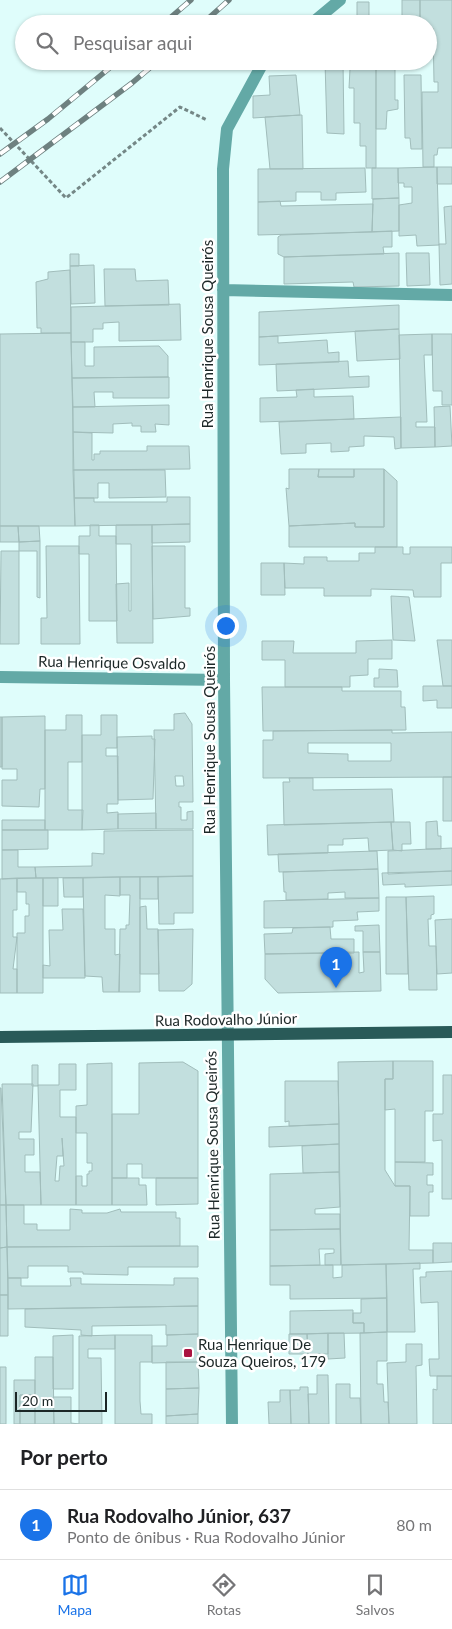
<!DOCTYPE html>
<html lang="pt">
<meta charset="utf-8">
<style>
body{margin:0;font-family:Lato,sans-serif;background:#f2f2f2;color:#202124}
.scale{position:absolute;left:15px;bottom:12px;width:92px;box-sizing:border-box;padding-left:5px;border:2px solid #1c2727;border-top:0;font-size:14px;line-height:18px;white-space:nowrap;color:#1c2727;-webkit-text-stroke:4px #fff;paint-order:stroke}
.you{position:absolute;left:225px;top:625px;width:18px;height:18px;margin:-12px;border:4px solid #fff;border-radius:50%;background:#1a73e8;box-shadow:0 0 0 8px #1a73e833}
.badge{display:grid;place-items:center;width:32px;height:32px;border-radius:50%;background:#1a73e8;color:#fff;font-size:16px;font-weight:700}
.pin{position:absolute;translate:-50% -41px;filter:drop-shadow(0 1px 2px #0008)}
.pin::after{content:'';position:absolute;top:26px;width:18px;height:15px;background:inherit;clip-path:polygon(0 0,100% 0,50% 100%)}
.list{margin:0;padding:0;list-style:none}
h2{display:flex;justify-content:space-between;align-items:center;height:65px;margin:0;padding:0 20px;font-size:21px}
h2 small{font-size:16px;font-weight:400;color:#757577}
.list li{display:grid;grid-template-columns:32px 1fr auto;gap:15px;align-items:center;box-sizing:border-box;height:70px;padding:0 20px;border-top:1px solid #e0e0e0}
.list b{display:block;font-size:19px;white-space:nowrap}
.list p{margin:0;font-size:16px;white-space:nowrap;color:#757577}
.list em{font-size:16px;font-style:normal;color:#757577}
.icon{flex:none;width:28px;height:28px;fill:none;stroke:currentColor;stroke-width:2;stroke-linecap:round;stroke-linejoin:round}
.map{position:relative;flex:none;width:452px;height:1424px;overflow:hidden}
.search{position:absolute;background:#fff;box-shadow:0 1px 4px #0004;left:15px;right:15px;top:15px;height:55px;display:flex;align-items:center;gap:12px;box-sizing:border-box;padding:0 18px;border-radius:28px;color:#757577;font-size:19px}
.sheet{height:135px;background:#fff}
nav{display:flex;justify-content:space-around;align-items:center;box-sizing:border-box;height:70px;border-top:1px solid #e0e0e0;background:#fff;font-size:14px;color:#757577}
nav a{display:grid;justify-items:center;gap:2px}
nav .on{color:#1a73e8}
.map>svg:first-child{display:block}
.building{fill:#c2dfde;stroke:#a1bdbb;fill-rule:evenodd}
.lines{fill:none;stroke-linecap:round;stroke-linejoin:round}
.path{stroke:#748786;stroke-width:3;stroke-dasharray:4 2.5;stroke-linecap:butt}
.minor{stroke:#63a9a6;stroke-width:12}
.major{stroke:#295a58;stroke-width:12}
.rail-casing{stroke:#6e8180;stroke-width:5.5}
.rail{stroke:#fff;stroke-width:4;stroke-dasharray:11;stroke-linecap:butt}
.poi-dot{fill:#aa1441;stroke:#fff;stroke-width:2}
.labels{text-anchor:middle;dominant-baseline:central;stroke-width:5;stroke-linejoin:round;paint-order:stroke}
.street-label{font-size:15px;fill:#1c2727;stroke:#fff}
.poi-label{font-size:15px;fill:#1c2727;stroke:#fff;text-anchor:start}
</style>
<div class="map">
<svg width="452" height="1424" viewBox="0 0 452 1424">
<rect width="100%" height="100%" fill="#dffdfb"/>
<path class="building" d="M402,0H420V24H402Z
M420,0H452V148H438L437,155H434V167H423L422,92H438V82H434L433,28L428,29V24H420Z
M357,2H369V24H357Z
M375,16H395V24H376Z
M325,61H343L344,134L327,133Z
M353,61H376V168H366V146H360V123H354V88H349L350,69H353Z
M376,61H395V100H398V109L387,111L386,129H376Z
M296,75L300,115L253,118V96L270,95L269,76Z
M404,75H421L422,149H411L410,138H405Z
M302,115L303,169H270L265,117Z
M437,167L439,245L417,246L416,235L399,236V205L412,203V187H404V183H398V168Z
M437,167H452V184H437Z
M365,168L366,192L336,193V200H321V192H296V201L258,202V169Z
M372,168H398L399,198L372,199Z
M399,198V231L372,232L373,199Z
M280,201L281,206L373,204L372,232L258,235V202Z
M452,206V284L440,285L439,244H446L444,207Z
M392,231V247H383L384,254L284,257L278,254V237L281,235Z
M399,253V286L354,287L353,282L284,284V257Z
M406,253H429L430,285L407,286Z
M70,254H79V266H70Z
M94,265L95,303L71,304L70,266Z
M104,269H135L136,281L168,280L169,305L105,306Z
M70,270L71,333H41V328H37L36,282L48,279V272Z
M180,304L181,340L119,341V322L103,323V329H93V342H71V307Z
M399,305V329L259,337V312Z
M399,329L400,359L357,361L355,331Z
M71,333L75,526H0V334Z
M432,334H452V405H442V391H433Z
M432,334V355H424L427,422H416V427H435V447L401,448L399,335Z
M278,336V343L327,340L328,353L339,352V362L259,365V337Z
M71,342H85V366H94V347L159,346L168,356V377L72,378Z
M348,361L349,377L369,376V387L277,391L276,364Z
M169,377V398H113V392H94L95,407H73L72,378Z
M314,389V397L353,396L354,419L260,422V398L297,397L296,390Z
M169,405V425L155,424L156,432H141V426H132V423L113,424V433L73,432V407Z
M450,406L452,446L435,447L434,407Z
M401,417V448L395,449L394,437L364,436V446L349,447V451L331,452V443L306,444V453L281,454L279,422Z
M73,432L92,433V460H94V454H100V451H147V446H189L190,469L73,470Z
M289,469H319L318,477H354V469H384V527H355V523L289,526L286,488L289,489Z
M319,469H354V477H318Z
M384,469L397,481V547H289V526L355,523V527H384Z
M73,470H165L166,497L109,498V483H98V498H74Z
M167,497H190V524L75,526L74,498H94V502H167Z
M190,524V542L152,543V525Z
M90,525H99V536H116L117,621H89V554H79V536H90Z
M116,525H152L153,643H117L116,584L129,583V611H131V544H116Z
M0,526H18L19,542H0Z
M18,526H39L40,541L19,542Z
M40,541V598L37,597V551H19V542Z
M46,546H79L80,644H41V618H47Z
M152,546H185V608H190V616L153,619Z
M375,547H403V554H410V547H452V563H441V597H414L413,590L371,589V596H324V588H285L284,563L304,564V557H327V561H359V553H375Z
M1,551H19V644H0Z
M261,563H284L285,595H261Z
M391,596L409,597L415,641L393,640Z
M392,640V659H368V675L350,676V687H285V660H262V641H294L293,653H356V641Z
M437,640H452V686H443Z
M379,669L397,670L398,687H374V678H379Z
M423,686H452V708H437V700L423,701Z
M262,687H342V691H401V707H405L406,730L263,731Z
M185,713L192,724L193,802H179V807H181V820H187V812L193,811V829H156L154,730H174V714ZM175,776H183L184,786H176Z
M66,715H82V762H68V810H83L82,830H45V730H66Z
M101,715H117V748H106V756H118V804H107V813L118,812V829L82,830V735H101Z
M45,716V789H40L39,807L2,806V780H17V769H2V717Z
M0,717H2V767H0Z
M392,730V733L452,732V777L263,778V740H273V731ZM308,743H391V761H348V754L308,753Z
M152,736V739H155L153,799L118,800L117,737Z
M443,777H452V821H443Z
M289,778H313V790L392,789L394,822L284,825L283,782H290Z
M156,813V829H118V814Z
M2,820H45V830H2Z
M437,821L438,836H441V849H426V822Z
M391,822H410L411,844H402V851L393,850Z
M391,822L393,850L369,851L368,838L343,839V845H328V853L268,855L267,825Z
M2,830H48V849L2,850Z
M193,830V876L36,878L35,867L92,866V853L104,854V831Z
M452,848V871L388,874V851Z
M2,850H18V867H35L36,878L2,879Z
M377,851L378,869L279,872L278,854Z
M378,869L379,898H345V892L328,893V899L286,900V892H284L283,872Z
M452,871V885L405,887V884L383,885L382,873Z
M193,876V913H174V924H159L158,877Z
M120,877H140V992H119L120,929H126V925H129L130,895H120Z
M120,877V896L105,895V929H115V955L120,954L119,992H103L102,977L85,976L83,878Z
M140,877H158V899H140Z
M17,878H43V993H17V933H25V916H29V904H26V892H17Z
M17,878V910H13V937H17L13,969H17V993H0V879Z
M43,878H58V906H43Z
M63,878H83V897H64Z
M434,896V914L431,915V919H428L429,946H436L437,990H409L406,897Z
M386,897H406L408,974H386Z
M379,898V911L357,912L358,920L333,921V927L264,928V901Z
M146,906L147,929H158L159,974H140V907Z
M62,909H83L85,978H43V965L50,966L49,930H63Z
M452,919V973L437,974L435,920Z
M379,925L380,952H363V931H355V926Z
M330,927L331,939H354V953L265,954L264,934L292,933L293,928Z
M193,929L192,984L184,991H159L158,930Z
M359,952V973L364,972L363,952H380L381,991L278,993L265,979V954Z
M393,1061H433V1111H425V1162H395V1109L385,1110V1079H393Z
M393,1061V1079H385V1170L395,1186H410L409,1250H433V1263L341,1265L338,1062Z
M183,1062L198,1071V1178H142V1164H127V1178H112V1114H139V1063Z
M112,1063V1205H76V1176H82V1186H87V1174H89V1171H92V1163H87V1133H76V1106L87,1105V1064Z
M59,1064H76V1090H60V1117H76V1205H41L38,1085H59ZM62,1138L64,1166H60L59,1181H55L57,1156H63Z
M32,1065H38V1086H32Z
M443,1075H452V1199H442V1140L433,1141V1114H443Z
M285,1081H338L339,1124L289,1126V1121L285,1122Z
M2,1084H33L31,1132H19V1139H34V1155H25V1172H40L41,1205H6Z
M0,1088H1L6,1205H0Z
M339,1124V1144L269,1147V1127Z
M339,1144V1172L303,1173L302,1146Z
M395,1162L433,1163V1175H427V1185H433V1192H429V1216H410V1186H395Z
M339,1172L340,1207L315,1209V1214H340V1229L270,1230V1174Z
M112,1178H139V1185H146L147,1205H112Z
M156,1178H198V1204L156,1205Z
M0,1205H6L7,1247L0,1248Z
M6,1205H24V1224H37V1230H70V1209L82,1210V1213H107L120,1209L121,1212H176V1218H180V1246L7,1247Z
M340,1229L341,1265H325V1254L334,1253V1249H319L320,1265L270,1266V1230Z
M433,1243H452V1262L433,1263Z
M198,1246V1267H128V1275L83,1274V1272H68V1266H28V1278H8L7,1247Z
M7,1247L8,1295H0V1248Z
M420,1263V1269H413L415,1332H387L386,1264Z
M386,1264L387,1298L290,1299V1285H270V1266L333,1265V1278L342,1277V1265Z
M452,1271V1376H430L429,1359H439L438,1302L421,1303L420,1277H426V1272Z
M8,1278H21V1286H71L70,1278H81V1284L174,1285V1278H198V1306L8,1309Z
M0,1295H8V1336H0Z
M387,1298V1332L364,1333V1323H353V1313H361V1299Z
M198,1306V1334L166,1335V1325L92,1326V1336L81,1335V1330L25,1327V1309Z
M353,1310V1323H364V1333L290,1334V1311Z
M387,1332V1361H377V1384H383L384,1402H388L389,1424H361L360,1333Z
M328,1333V1354H308L307,1334Z
M328,1333H344L345,1358L328,1359Z
M198,1334V1362L152,1363V1346H167V1335Z
M289,1334H307L308,1354H289Z
M73,1335V1389H53V1336Z
M115,1335V1349H88V1358H101L102,1424H79V1336Z
M115,1335H152V1362H140V1401L141,1414H152V1424H115Z
M406,1344H422V1365L416,1366L417,1424H389L387,1363L406,1362Z
M35,1357H53L54,1424H35Z
M166,1362H198L199,1388L166,1389Z
M0,1367H6V1424H0Z
M317,1375H328L329,1424H309L308,1394H317Z
M437,1376H452V1424H433V1389L437,1390Z
M14,1380H35V1395H20V1424H14Z
M336,1384H350V1398H360L361,1424H336Z
M300,1387H308L309,1424H291L290,1390H300Z
M199,1388L198,1414L166,1416V1389Z
M280,1390H290L291,1424H269L268,1402H280Z
M20,1395H35V1424H20Z
M53,1397H71V1423L79,1424H54Z
M198,1414V1424H166V1416Z"/>
<g class="lines">
<path class="path" d="M0,128L66,198L180,107L207,120"/>
<path class="minor" d="M311,24L340,0
M223,290L452,295
M0,677L224,680
M232,1424L224,680L223,169L227,129L264,61"/>
<path class="major" d="M0,1037L452,1032"/>
<g class="rail-casing">
<path id="rail" d="M163,24L191,0
M202,24L229,0
M0,154L48,119L118,61
M0,182L132,83L158,61"/>
</g>
<use href="#rail" class="rail"/>
</g>
<rect class="poi-dot" x="183" y="1348" width="10" height="10" rx="2.5"/>
<g class="labels">
<g class="street-label">
<text transform="translate(207 334) rotate(-90)">Rua Henrique Sousa Queirós</text>
<text transform="translate(112 662) rotate(1)">Rua Henrique Osvaldo</text>
<text transform="translate(209 740) rotate(-90)">Rua Henrique Sousa Queirós</text>
<text transform="translate(226 1019) rotate(-1)">Rua Rodovalho Júnior</text>
<text transform="translate(212 1145) rotate(-91)">Rua Henrique Sousa Queirós</text>
</g>
<g class="poi-label">
<text x="198" y="1344">Rua Henrique De<tspan x="198" dy="17">Souza Queiros, 179</tspan></text>
</g>
</g>
</svg>
<div class="scale">20 m</div>
<div class="you"></div>
<div class="pin badge" style="left:336px;top:988px">1</div>
<div class="search"><svg class="icon" aria-label="search" viewBox="0 0 24 24"><circle cx="10" cy="10" r="6"/><path d="M15 15l6 6"/></svg>Pesquisar aqui</div>
</div>
<section class="sheet">
<h2>Por perto<small></small></h2>
<ul class="list">
<li><span class="badge">1</span><div><b>Rua Rodovalho Júnior, 637</b><p>Ponto de ônibus · Rua Rodovalho Júnior</p></div><em>80 m</em></li>
</ul>
</section>
<nav>
<a class="on"><svg class="icon" aria-label="map" viewBox="0 0 24 24"><path d="M3 6l6-2 6 2 6-2v14l-6 2-6-2-6 2zM9 4v14M15 6v14"/></svg>Mapa</a>
<a><svg class="icon" aria-label="directions" viewBox="0 0 24 24"><path d="M12 3l9 9-9 9-9-9zM9 14v-3h6M13 9l2 2-2 2"/></svg>Rotas</a>
<a><svg class="icon" aria-label="saved" viewBox="0 0 24 24"><path d="M7 4h10v16l-5-4-5 4z"/></svg>Salvos</a>
</nav>
